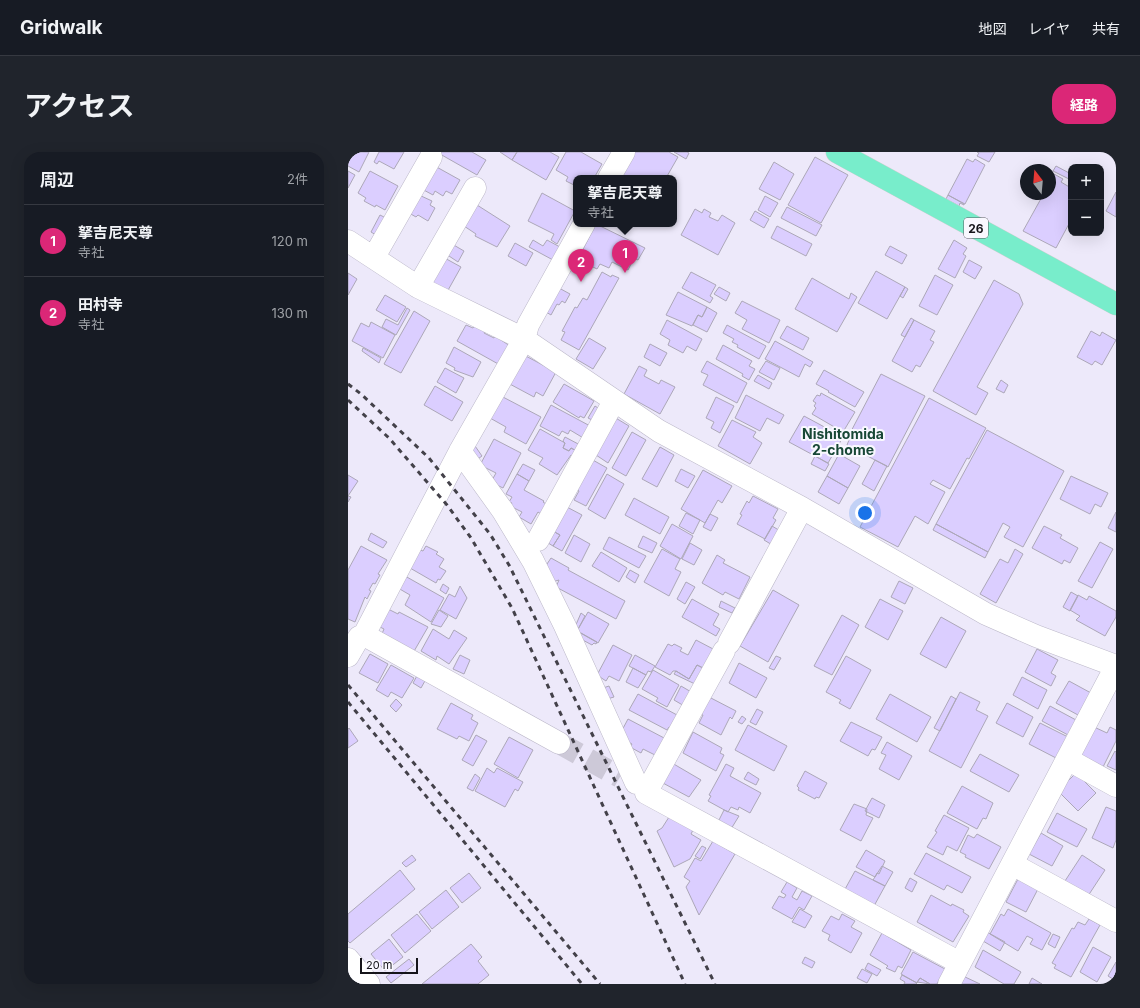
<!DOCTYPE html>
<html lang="ja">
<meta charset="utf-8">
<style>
body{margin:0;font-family:Inter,"Noto Sans JP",sans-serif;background:#20242c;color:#f1f3f6}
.controls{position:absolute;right:12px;top:12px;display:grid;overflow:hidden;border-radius:8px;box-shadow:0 4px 16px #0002}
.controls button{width:36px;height:36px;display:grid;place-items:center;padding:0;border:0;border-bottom:1px solid #363941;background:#171b24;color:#f1f3f6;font:20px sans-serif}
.compass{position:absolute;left:672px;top:12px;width:36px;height:36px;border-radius:50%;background:#171b24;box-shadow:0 4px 16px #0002;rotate:344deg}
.scale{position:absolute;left:12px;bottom:10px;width:58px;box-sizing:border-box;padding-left:4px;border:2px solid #15141a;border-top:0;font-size:11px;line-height:14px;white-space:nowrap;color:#15141a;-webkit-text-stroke:3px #f9f8ff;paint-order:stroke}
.you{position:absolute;left:517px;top:361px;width:14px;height:14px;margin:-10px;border:3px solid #fff;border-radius:50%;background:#1a73e8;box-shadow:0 0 0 6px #1a73e833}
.badge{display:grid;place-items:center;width:26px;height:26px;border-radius:50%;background:#db2777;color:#fff;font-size:13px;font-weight:700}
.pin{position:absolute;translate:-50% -33px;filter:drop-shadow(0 1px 2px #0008)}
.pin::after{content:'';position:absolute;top:21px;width:14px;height:12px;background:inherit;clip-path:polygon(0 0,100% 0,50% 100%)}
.popup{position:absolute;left:225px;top:23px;width:104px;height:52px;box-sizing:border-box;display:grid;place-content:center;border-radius:8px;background:#171b24;filter:drop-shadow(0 1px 3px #0005);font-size:13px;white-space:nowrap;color:#9ea1a6}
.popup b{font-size:15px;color:#f1f3f6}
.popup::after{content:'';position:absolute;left:50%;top:100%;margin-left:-8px;border:8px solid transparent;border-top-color:#171b24}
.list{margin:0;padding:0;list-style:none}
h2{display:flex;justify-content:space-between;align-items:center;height:52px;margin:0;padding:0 16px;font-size:17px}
h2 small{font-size:13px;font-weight:400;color:#9ea1a6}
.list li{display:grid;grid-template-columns:26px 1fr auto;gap:12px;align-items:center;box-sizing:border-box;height:72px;padding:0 16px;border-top:1px solid #363941}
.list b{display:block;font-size:15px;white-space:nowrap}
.list p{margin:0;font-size:13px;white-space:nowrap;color:#9ea1a6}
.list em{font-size:13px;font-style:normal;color:#9ea1a6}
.map{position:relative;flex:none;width:768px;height:832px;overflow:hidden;border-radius:16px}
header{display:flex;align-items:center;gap:24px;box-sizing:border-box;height:56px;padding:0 20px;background:#171b24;border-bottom:1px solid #363941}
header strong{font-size:19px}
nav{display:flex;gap:22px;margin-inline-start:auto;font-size:14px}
.intro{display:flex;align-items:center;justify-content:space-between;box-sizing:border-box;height:96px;padding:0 24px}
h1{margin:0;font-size:28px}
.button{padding:10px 18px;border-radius:16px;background:#db2777;color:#fff;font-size:14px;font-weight:700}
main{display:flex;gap:24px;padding:0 24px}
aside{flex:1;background:#171b24;border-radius:16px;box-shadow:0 4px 16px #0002}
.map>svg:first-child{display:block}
.building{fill:#dbceff;stroke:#aca7b8}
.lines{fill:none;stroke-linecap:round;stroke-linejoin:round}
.minor-tunnel{stroke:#cdc9d8;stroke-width:22;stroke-dasharray:22 11;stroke-linecap:butt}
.minor-casing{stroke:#bcb8c9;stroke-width:23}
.major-casing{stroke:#d0d0d1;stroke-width:23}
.minor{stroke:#fff;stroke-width:22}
.major{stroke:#78edcb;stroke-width:22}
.rail{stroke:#434149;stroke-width:3;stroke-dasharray:5 5;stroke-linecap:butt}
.labels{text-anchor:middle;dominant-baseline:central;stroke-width:4;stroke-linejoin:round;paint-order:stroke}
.shield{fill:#f9f8ff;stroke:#59585f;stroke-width:1}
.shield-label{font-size:12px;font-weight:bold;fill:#15141a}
.neighbourhood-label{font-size:14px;font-weight:bold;fill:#174736;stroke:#f9f8ff}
</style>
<header>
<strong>Gridwalk</strong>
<nav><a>地図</a><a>レイヤ</a><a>共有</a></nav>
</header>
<div class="intro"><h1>アクセス</h1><a class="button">経路</a></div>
<main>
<aside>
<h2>周辺<small>2件</small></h2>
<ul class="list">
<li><span class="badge">1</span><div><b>拏吉尼天尊</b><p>寺社</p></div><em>120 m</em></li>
<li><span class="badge">2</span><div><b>田村寺</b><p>寺社</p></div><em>130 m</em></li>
</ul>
</aside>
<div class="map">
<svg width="768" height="832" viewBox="0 0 768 832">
<rect width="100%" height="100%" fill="#ede9fa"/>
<path class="building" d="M0,0H21L11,20L0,14Z
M31,0H56L46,17L31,9L29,12L26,10Z
M93,0H124L138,8L129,23L92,2Z
M152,0H169L164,8Z
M169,0H202L211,5L198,28L164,8Z
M218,0H233L254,12L246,26H228V31L226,33L218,29L220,25L208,18Z
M284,0H321L330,5L318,26H269Z
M326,0H339L341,1L338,7Z
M629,0H647L641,10L629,4L631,1Z
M467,5L500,23L473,71L440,53Z
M619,7L625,10L627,7L637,13L617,52L600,43Z
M426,10L446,22L432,48L411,37Z
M85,13L112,28L104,42L98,39L95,44L87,39L85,43L72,36Z
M708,14L723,22V28L705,19Z
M0,19L7,23L0,36Z
M22,19L50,34L37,58L28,53L27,55L16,49L18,46L10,41Z
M706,22L715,27L713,30L723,36V68L708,96L675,79L695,43L698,45L702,42V29Z
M768,40V65L758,59Z
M194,41L227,59L209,92L203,88L206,82L180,69Z
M71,43L84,49L82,53L87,56L80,69L70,63L68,65L61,61Z
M600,43L616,52V53L612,51L611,54L598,47Z
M417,44L430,51L422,65L410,58Z
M129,53L162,74L149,95L127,84L128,82L116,74Z
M439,55L474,73L468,84L433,66Z
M347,57L354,61L356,57L363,61L361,65L370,69L374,63L387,71L370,103L333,83Z
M407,59L421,67L416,76L402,68Z
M32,63L38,66L28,83L23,80Z
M248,72L297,96L290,108L286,106L280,118L264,110L261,116L252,112L249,117L235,110L238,103L233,101Z
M429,74L464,92L458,104L423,86Z
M185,88L195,94L199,88L212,95L205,108L181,95Z
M606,88L619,96L615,102L618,104L607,126L590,117Z
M167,91L185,101L178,114L160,104Z
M104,92L116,99L110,110L98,102Z
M542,94L559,103L554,112L537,103Z
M93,104L113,115L99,140L79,130Z
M621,108L634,115L627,127L615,120Z
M528,119L557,135L539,167L510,151Z
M254,120L263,125L264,123L271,126L231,198L213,188L217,180L214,179L227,155L229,156L235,146L239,148Z
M343,120L368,133L362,144L365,146L362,151L334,136Z
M0,121L9,127L0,143Z
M587,123L605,133L589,163L571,154Z
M464,126L501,147L503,141L509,145L489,180L447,157Z
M646,128L671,142L675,152L629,235L640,241L628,263L585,239Z
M371,135L382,141L378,149L366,142Z
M557,135L560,137L555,146L552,144Z
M211,136L222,142L217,151L214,149L211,153L209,152L203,163L198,160Z
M330,140L359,155L354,165L350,163L344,174L318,163Z
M37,143L58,155L49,170L28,158Z
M394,149L432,168L421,191L394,177L399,168L387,161Z
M359,155L369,161L359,180L345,173L350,163L354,165Z
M59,156L62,158L48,183L34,175L38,167L50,173Z
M66,159L82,169L53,221L36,212Z
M563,166L566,168L557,185L553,183Z
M319,168L354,187L348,199L339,194L335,201L320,193L322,188L312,182Z
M566,168L587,179L582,188L586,190L572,215L568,213L564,220L544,209Z
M23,170L47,183L35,206L4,189L13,171L21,175Z
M118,173L125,176L127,173L137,179L136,181L146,186L147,184L162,194L152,213L109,189Z
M379,173L418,194L411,207L389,195L390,193L384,190L386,187L375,181Z
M439,174L461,186L455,198L432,186Z
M743,179L752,184L754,180L768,188L754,213L747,209L744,213L729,205Z
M241,186L258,196L245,217L228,207Z
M427,189L465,210L462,215L457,212L451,225L417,207Z
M302,192L319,201L312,214L296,205Z
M375,193L404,209L401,214L407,217L401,228L394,224L395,222L368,207Z
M106,195L133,210L125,225L106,218L107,216L98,211Z
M15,196L33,206L31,211L14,199Z
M174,202L208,220L195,244L188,240L186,245L158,230Z
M359,209L399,231L389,251L355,233L360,223L353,220Z
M418,209L432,216L426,228L411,220Z
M291,214L299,218L296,224L311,232L313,228L327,235L312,262L276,242Z
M97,216L116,226L108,241L89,230Z
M476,218L516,240L507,255L480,240L481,239L468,232Z
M533,222L577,244L540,315L499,293L501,288L499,287Z
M410,223L424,231L421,237L406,229Z
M653,228L660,233L656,241L648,237Z
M216,232L246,249L236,266L232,264L231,266L205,250Z
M87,234L115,250L104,269L76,253Z
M473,241L507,260L495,280L464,262L468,256L466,254L468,251L465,249L469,243L472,244Z
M398,243L436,263L431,272L419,266L412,279L387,266Z
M153,244L193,265L178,292L156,280L158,275L142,266Z
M368,245L386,254L372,281L363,276L366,270L358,266Z
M581,246L638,276L621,307L619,306L602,337L585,328L582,332L597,340L580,372L567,364L550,395L512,375Z
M203,253L244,275L237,287L222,278L220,282L214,279L211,284L192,274Z
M247,254L253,258L246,269L240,266Z
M456,264L495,285L480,311L441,290Z
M266,265L281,274L260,311L245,301Z
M384,268L408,280L405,285L414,291L402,312L370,294Z
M192,277L217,291L215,296L221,299L223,296L231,300L227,306L223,303L209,323L191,312L195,306L180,298Z
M639,278L716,319L675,395L656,385L662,375L655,371L640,400L588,372Z
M284,280L298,288L278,324L264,316Z
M217,285L234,294L230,300L223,296L221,299L215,296L217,291L215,289Z
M146,287L173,301L155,336L143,330L148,321L132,313Z
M127,294L134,304L127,309L121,298Z
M312,295L326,303L309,335L294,327Z
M491,302L512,314L500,336L479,324Z
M467,304L481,312L477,319L463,312Z
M243,307L259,316L238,354L226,348L231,339L227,336Z
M527,308L539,314L526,339L514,332Z
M175,312L187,318L181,329L169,322Z
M333,317L347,324L340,336L327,329Z
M355,318L384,334L374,351L370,348L357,371L333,357Z
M169,322L181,329L176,338L196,349L195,350L198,352L193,362L190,360L183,372L171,365L174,360L162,354L164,351L161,350L164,345L158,342Z
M259,322L276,332L257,367L240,357Z
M0,323L10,329L0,344L3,345L0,350Z
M479,324L500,336L491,352L470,340Z
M723,324L760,341L753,355L747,352L742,362L712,347Z
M405,344L430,357L425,366L428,368L417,387L389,372L394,363L392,362L399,349L401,351Z
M286,346L321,365L312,382L277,363Z
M217,354L234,363L214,399L205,394L212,383L203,378Z
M768,360V380L760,376Z
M338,361L352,368L345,382L331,374Z
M362,362L370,366L363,379L355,375Z
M324,372L345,384L333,407L312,394Z
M588,372L640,400L637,406L585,378Z
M424,374L434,380L426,394L416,388Z
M696,374L714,383L712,386L730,396L722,411L716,408L714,412L684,396Z
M203,378L212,383L205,394L197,389Z
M23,381L39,390L35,396L20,388Z
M226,383L242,392L233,410L217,401Z
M295,384L309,391L304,401L290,395Z
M261,385L298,404L291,416L255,397Z
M752,390L765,397L744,436L730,429Z
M342,391L354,398L346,413L334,407Z
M13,394L39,408L30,422L32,423L27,432L25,431L21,438L23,439L19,447L17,445L7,470L0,467V418Z
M78,394L90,400L88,402L96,407L91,415L98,419L92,428L90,427L88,431L62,416L72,398L75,399Z
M314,397L332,407L327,417L333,420L321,444L296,430Z
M667,397L675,402L648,451L632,442L652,407L660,411Z
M253,400L279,416L271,430L244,414Z
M369,403L377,408L375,411L402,425L391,447L377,440L375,443L354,431Z
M203,406L221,416L220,418L277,449L268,467L208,435L211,428L204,430L197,415Z
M282,418L291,423L287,431L278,425Z
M57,424L96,446L83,470L57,453L62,443L50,436Z
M551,429L565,436L557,452L543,445Z
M338,430L347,435L337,452L329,447Z
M95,432L101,436L98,442L92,438Z
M112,434L119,446L108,467L92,458L101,442L107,445Z
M425,438L451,453L420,510L392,494Z
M723,440L730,444L722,459L715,455Z
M730,443L739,448L741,444L768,459V465L757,484L728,468L732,464L722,458Z
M344,447L371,462L365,473L372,477L368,484L334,465Z
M532,447L555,459L540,488L517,475Z
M373,449L387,456L384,461L371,455Z
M40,457L50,462L51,460L80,475L65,501L33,484L36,477L30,474Z
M91,458L100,464L93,475L83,472Z
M240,460L261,472L250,491L229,479Z
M233,461L237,464L230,477L227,475Z
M494,463L511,473L484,523L466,514Z
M593,465L618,479L598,516L572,502Z
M85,477L101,487L106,478L119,486L101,512L89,504L88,508L73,499Z
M233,481L249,490L248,492L246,491L244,493L231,486Z
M348,488L367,498L357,517L349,513L341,527L328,519H325L322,523L307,515L320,492L324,494L326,492L334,496L332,499L340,503Z
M265,493L284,503L271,529L261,524L258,529L249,523Z
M689,497L710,508L703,521L708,524L703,534L677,520Z
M22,502L40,512L30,531L11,521Z
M112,503L122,508L116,522L105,517Z
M287,503L307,514L303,520L300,519L298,523L281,514Z
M428,504L433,506L426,518L421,516Z
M498,504L523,518L502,557L491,551L493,548L478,540Z
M391,511L419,526L408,546L381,531Z
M43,513L66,526L54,546L43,540L40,545L28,538Z
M349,513L355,516L347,532L326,522L328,519L341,527Z
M285,516L298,523L290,536L278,530Z
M305,518L331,533L319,555L308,549L310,546L294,537Z
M70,522L78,527L73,536L65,531Z
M674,525L699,538L690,557L665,543Z
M721,529L743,541L730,563L708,551Z
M261,534L266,545L259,547L255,536Z
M333,534L345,541L338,555L326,548Z
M612,540L632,550L628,558L640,564L613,616L581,599Z
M290,542L329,563L325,577L321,575L319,578L281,558Z
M542,542L583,565L569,590L528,567Z
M603,544L608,547L592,579L586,576Z
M361,545L388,559L384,567L382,565L373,583L351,571L355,563L352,562Z
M48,547L54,553L48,560L42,554Z
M103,551L125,563L123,567L130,571L121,589L111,584L109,587L89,577Z
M659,551L685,565L675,585L648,571Z
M702,554L728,568L720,583L694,569Z
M409,557L415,560L408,573L402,570Z
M394,564L398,567L394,572L390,570Z
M280,567L318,587L309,604L295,597L293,601L282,595L284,592L275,587L272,582Z
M503,570L534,585L527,598L524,597L520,604L492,589Z
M692,571L720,585L708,606L681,592Z
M400,573L439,594L426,619L387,598Z
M746,575L759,581L762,575L768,578V589L755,615L730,602Z
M1,576L10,589L0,596V577Z
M345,580L374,596L372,601L376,603L368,619L335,601Z
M128,583L139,589L125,614L114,608Z
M161,585L185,598L170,626L146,612Z
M539,590L564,604L551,628L531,617L538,603L533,601Z
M767,599L768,600V618L759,614Z
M632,602L671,623L661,640L622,619Z
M324,611L353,628L341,645L313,630Z
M378,612L386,616L382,624L413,641L402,661L391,655L390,658L383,655L380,660L360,649L363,644L361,643Z
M139,616L146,621L149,616L175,630L170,639L167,637L157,655L127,639Z
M457,619L479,631L471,646L468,645L467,647L450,638L451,636L449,634Z
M400,620L411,627L408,633L396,627Z
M728,621L748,641L730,659L710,639Z
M127,622L132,626L125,639L119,636Z
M614,634L645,651L638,667L635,666L629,677L599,661Z
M524,646L537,653L531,666L517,659Z
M506,652L519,657L518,663L525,666L513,689L492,678Z
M758,655L768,659V688L765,696L744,686Z
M376,658L391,664L383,677L370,670Z
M709,661L739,677L729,695L699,680Z
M596,663L621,676L609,699L599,694L595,703L579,695L589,680L587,679Z
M321,665L346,676L343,682L353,688L342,707L326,715L309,679L314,676Z
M693,681L715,694L704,714L681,702Z
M629,682L653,695L641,717L617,705L618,703L612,700L620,683L626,686Z
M365,689L387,702L351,763L338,735L342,729L336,725L347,706L353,709Z
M354,694L358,696L352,707L347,704Z
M518,698L537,709L531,722L529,721L527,725L508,715Z
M578,701L623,725L614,741L599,733L596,738L566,722Z
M64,703L68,708L58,715L54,711Z
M734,703L757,718L738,747L715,732Z
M534,714L545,720L537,734L525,728Z
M52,718L67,737L2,791L0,789V762Z
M507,719L537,734L526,754L496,739Z
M121,721L133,736L114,751L102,736Z
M562,726L569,730L564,740L557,736Z
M670,727L690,737L678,760L658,750Z
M439,730L449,736L444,745L449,748L454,739L464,744L456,758L451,755L444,767L424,756L431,744L436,746L438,743L433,740Z
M98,738L111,755L84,777L71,760Z
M583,743L603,754L604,752L616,758L615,760L621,764L605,790L569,770Z
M452,757L464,764L457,776L444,770Z
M660,757L703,781L694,798L682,792L685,787L679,784L670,799L642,782L653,762L656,764Z
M69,762L83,779L57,801L43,783Z
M494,762L507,769L503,775L514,781L503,801L480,788L482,783L474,779L483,764L491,768Z
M741,767L752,773L723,825L706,816L708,813L704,811L724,776L726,777L730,770L737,773Z
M639,780L657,790L652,799L635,789Z
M534,781L563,798L554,816L550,814L547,820L538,816L540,814L522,803Z
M705,782L712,785L707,796L700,792Z
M41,787L55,805L37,819L23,802Z
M123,792L134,805L130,809L141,823L130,832H74Z
M745,795L763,805L749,830L732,820Z
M635,798L673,820L666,832H656L627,815Z
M565,800L597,817L589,832H582L572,826L569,831L553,822Z
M457,805L467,810L464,816L454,811Z
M61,807L66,813L43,831L38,825Z
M768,810V829L760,824Z
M520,811L533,818L529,824L517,817Z
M514,817L524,822L519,831L509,826Z
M554,823L569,831L568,832H556L557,830L552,827Z
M615,824L632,832H611Z
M572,826L582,832L569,830Z
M684,826L694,832H681Z"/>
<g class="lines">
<path class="minor-tunnel" d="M211,591L272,625"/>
<g class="minor-casing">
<path id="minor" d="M261,26L276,0
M0,89L70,135L176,187L311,279L454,356L638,462L688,484L768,514L601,832
M26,105L83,5
M70,135L127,36
M112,299L155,359L185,409L217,474L288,631
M190,388L266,249
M16,483L211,591
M381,491L454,356
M376,499L298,641L612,811
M0,504L11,485L16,483L112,299L176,187L180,173L236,72
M719,607L768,634
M664,712L768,769
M0,807L21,832"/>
</g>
<g class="major-casing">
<path id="major" d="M489,0L768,152"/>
</g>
<use href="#minor" class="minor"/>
<use href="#major" class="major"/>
<path class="rail" d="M0,232L13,242L81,306L142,382L161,413L367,832
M0,248L41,286L99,353L123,386L164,456L337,832
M0,533L252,832
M0,550L234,832"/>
</g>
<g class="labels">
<rect class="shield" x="616" y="66" width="24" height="20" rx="3"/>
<g class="shield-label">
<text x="628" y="76">26</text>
</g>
<g class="neighbourhood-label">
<text x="495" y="281">Nishitomida<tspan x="495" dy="16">2-chome</tspan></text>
</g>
</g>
</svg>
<div class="controls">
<button>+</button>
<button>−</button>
</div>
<svg class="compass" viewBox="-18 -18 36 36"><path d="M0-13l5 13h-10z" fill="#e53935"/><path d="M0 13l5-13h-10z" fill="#9ea1a6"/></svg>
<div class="scale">20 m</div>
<div class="you"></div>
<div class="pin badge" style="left:277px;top:121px">1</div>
<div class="popup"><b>拏吉尼天尊</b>寺社</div>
<div class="pin badge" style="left:233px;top:130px">2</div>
</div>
</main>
